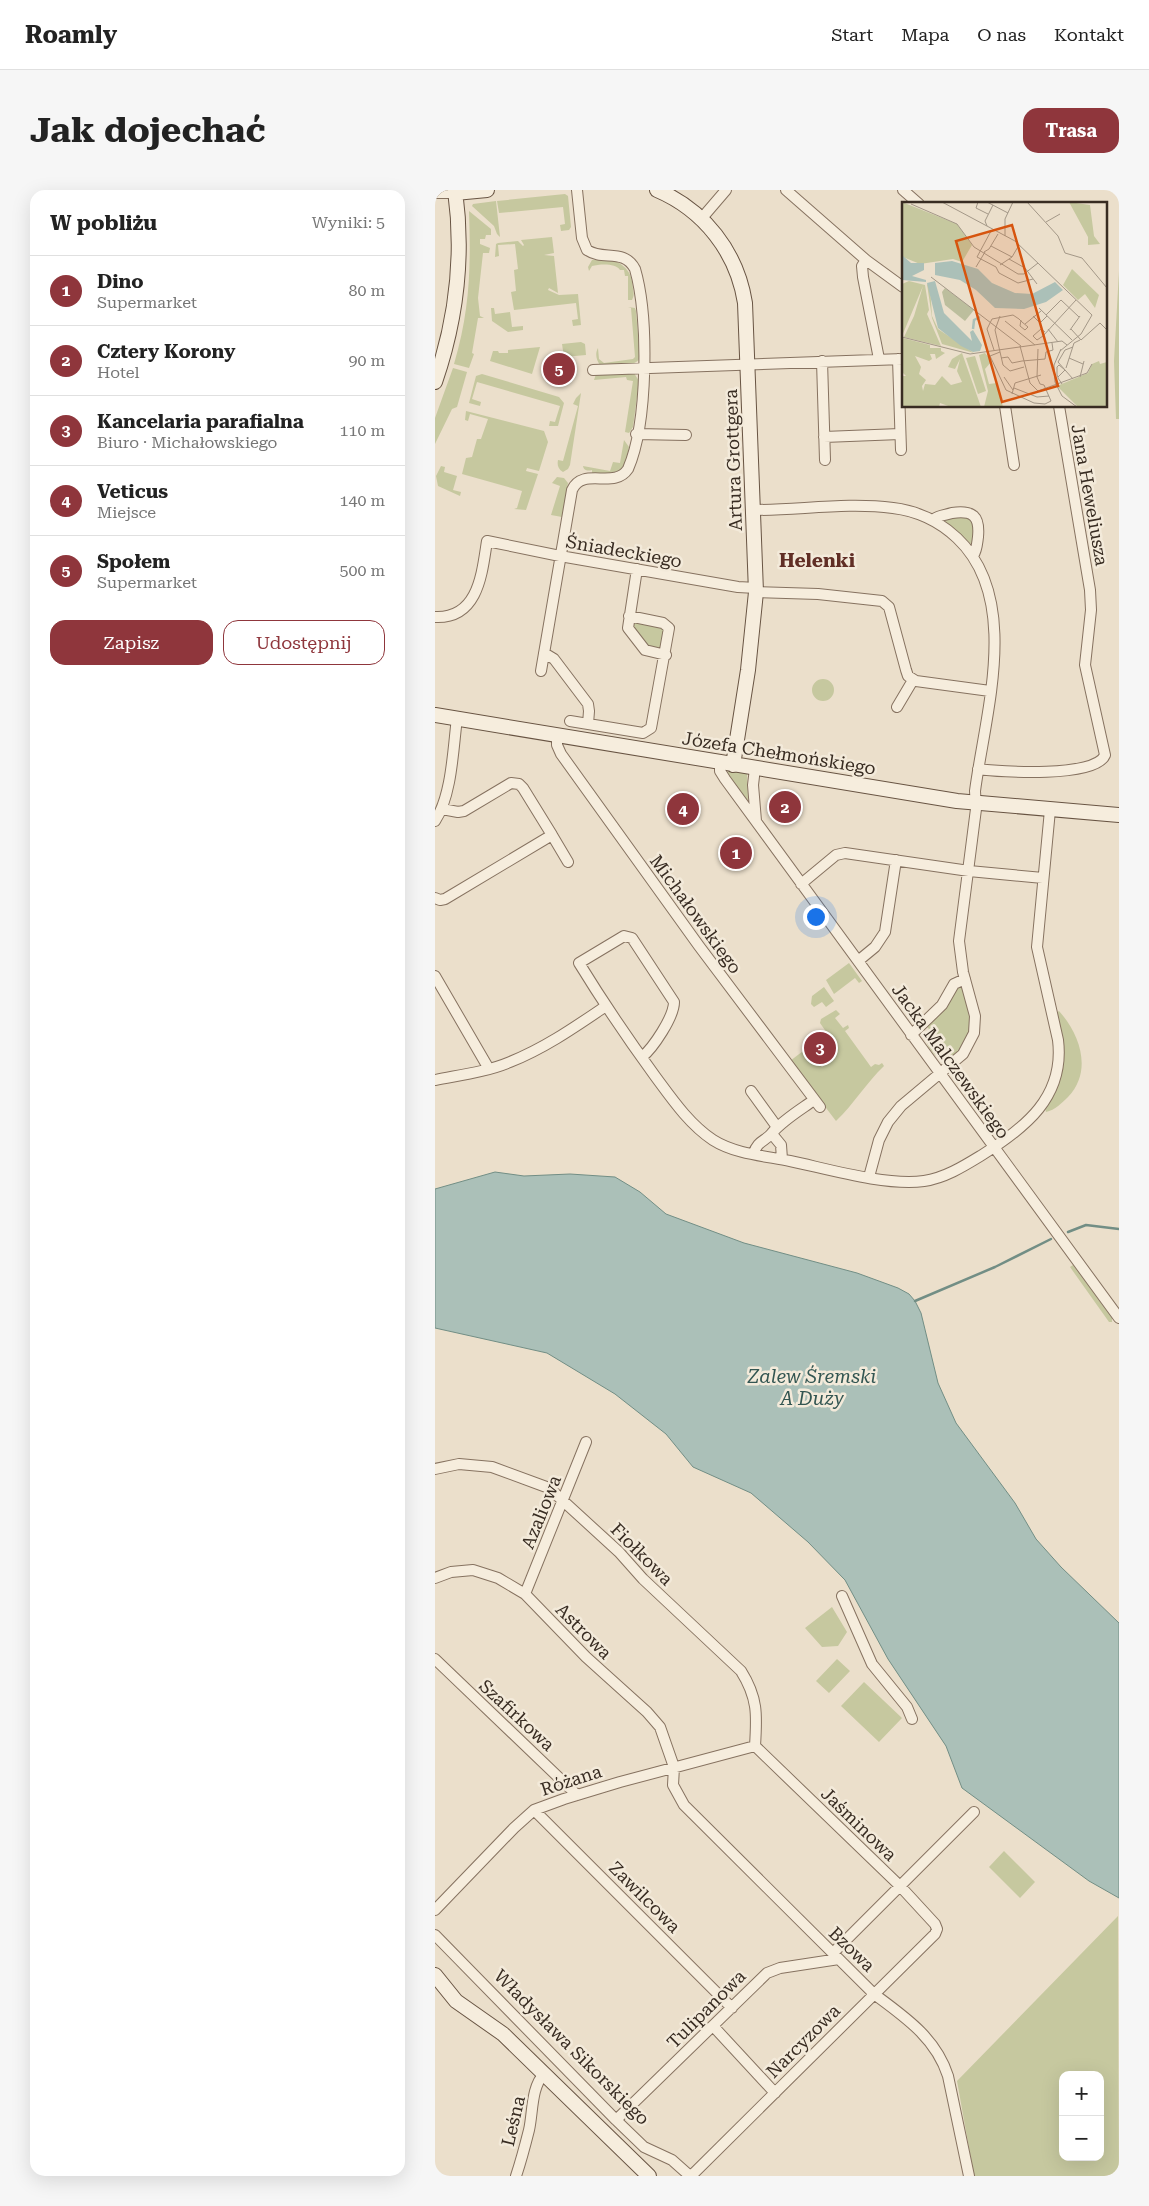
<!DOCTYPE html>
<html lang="pl">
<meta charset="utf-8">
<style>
body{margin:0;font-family:"Roboto Serif",serif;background:#f6f6f6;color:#222}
.controls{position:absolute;right:15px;bottom:15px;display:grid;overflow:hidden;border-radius:10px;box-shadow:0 5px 20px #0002}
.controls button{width:45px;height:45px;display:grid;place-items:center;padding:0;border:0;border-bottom:1px solid #e0e0e0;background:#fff;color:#222;font:25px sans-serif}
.you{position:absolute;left:380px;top:726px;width:18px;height:18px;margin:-12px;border:4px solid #fff;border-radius:50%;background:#1a73e8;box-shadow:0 0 0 8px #1a73e833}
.badge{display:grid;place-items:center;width:32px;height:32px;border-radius:50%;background:#8f363c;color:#fff;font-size:16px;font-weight:700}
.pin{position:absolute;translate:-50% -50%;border:2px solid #fff;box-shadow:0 1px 5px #0006}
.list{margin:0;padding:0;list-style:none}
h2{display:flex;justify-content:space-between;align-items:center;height:65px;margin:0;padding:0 20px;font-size:21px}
h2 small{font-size:16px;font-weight:400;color:#767676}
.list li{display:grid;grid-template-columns:32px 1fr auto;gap:15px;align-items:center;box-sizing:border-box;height:70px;padding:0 20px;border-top:1px solid #e0e0e0}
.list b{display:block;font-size:19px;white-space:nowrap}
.list p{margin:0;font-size:16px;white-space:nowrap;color:#767676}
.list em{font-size:16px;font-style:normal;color:#767676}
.actions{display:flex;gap:10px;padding:15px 20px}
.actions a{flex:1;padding:11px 0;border:1px solid #8f363c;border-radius:15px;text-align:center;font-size:18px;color:#8f363c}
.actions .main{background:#8f363c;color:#fff}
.map{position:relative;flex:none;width:684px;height:1986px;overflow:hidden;border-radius:15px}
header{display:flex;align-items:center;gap:30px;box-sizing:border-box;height:70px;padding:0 25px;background:#fff;border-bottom:1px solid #e0e0e0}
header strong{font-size:24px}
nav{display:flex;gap:28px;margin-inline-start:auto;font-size:18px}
.intro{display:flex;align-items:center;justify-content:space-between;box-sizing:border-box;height:120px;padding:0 30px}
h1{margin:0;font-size:35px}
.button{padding:12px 22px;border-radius:15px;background:#8f363c;color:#fff;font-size:18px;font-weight:700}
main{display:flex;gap:30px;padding:0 30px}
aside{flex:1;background:#fff;border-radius:15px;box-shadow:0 5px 20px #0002}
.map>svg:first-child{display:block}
.green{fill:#c6c89f;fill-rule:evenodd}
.water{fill:#abc0b8;stroke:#728e85}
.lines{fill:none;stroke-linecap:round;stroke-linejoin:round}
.stream{stroke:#728e85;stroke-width:2.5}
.street-casing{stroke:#867260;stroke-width:12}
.secondary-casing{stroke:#685443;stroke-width:16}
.street{stroke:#f6eddd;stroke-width:10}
.secondary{stroke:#f6eddd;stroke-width:14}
.labels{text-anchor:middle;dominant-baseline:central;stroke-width:5;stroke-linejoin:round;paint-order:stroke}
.street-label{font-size:18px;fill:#382c22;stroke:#f3eada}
.neighbourhood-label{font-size:19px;font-weight:bold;fill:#612f26;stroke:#f3eada}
.water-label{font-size:19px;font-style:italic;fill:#335652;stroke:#f3eada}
.inset-river{fill:none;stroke:#abc0b8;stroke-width:2.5}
.inset-road{fill:none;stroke:#a39787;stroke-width:1}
.view{fill:#d6540e;fill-opacity:0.15;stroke:#d6540e;stroke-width:2.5}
.inset-edge{fill:none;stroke:#382c22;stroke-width:2.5}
</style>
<header>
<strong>Roamly</strong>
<nav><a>Start</a><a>Mapa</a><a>O nas</a><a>Kontakt</a></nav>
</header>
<div class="intro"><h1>Jak dojechać</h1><a class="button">Trasa</a></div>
<main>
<aside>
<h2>W pobliżu<small>Wyniki: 5</small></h2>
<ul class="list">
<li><span class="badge">1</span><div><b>Dino</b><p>Supermarket</p></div><em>80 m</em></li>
<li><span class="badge">2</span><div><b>Cztery Korony</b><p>Hotel</p></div><em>90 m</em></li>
<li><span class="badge">3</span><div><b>Kancelaria parafialna</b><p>Biuro · Michałowskiego</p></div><em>110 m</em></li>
<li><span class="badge">4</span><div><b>Veticus</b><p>Miejsce</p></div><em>140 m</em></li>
<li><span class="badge">5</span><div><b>Społem</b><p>Supermarket</p></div><em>500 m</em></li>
</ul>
<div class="actions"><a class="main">Zapisz</a><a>Udostępnij</a></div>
</aside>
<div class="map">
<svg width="684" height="1986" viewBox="0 0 684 1986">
<rect width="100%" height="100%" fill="#ebdfcb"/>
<path class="green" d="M130,4L133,6L136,37L134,40L126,41L125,35L130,34L128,17L64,23L62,11Z
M61,11L65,47L62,44L59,36L37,16L38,14Z
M34,21L56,39V45H51L50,49H45V54L55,58L54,63H48L43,108L45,126L49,128H43L37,163L39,164L34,178L19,174C35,120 36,77 34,21Z
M117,47L119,63L109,65L119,66L123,103L114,98L113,100L124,105L143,104L146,135L138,136L137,130L143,129L141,113L79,120L76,102L81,101L79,80L83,79L80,54L63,55L64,66L60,67L61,54L63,53L83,51L88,56L89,55L86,50Z
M175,69C191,75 197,82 198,99C199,104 199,106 197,110H193V86H190L189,80H185C181,73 165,74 157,76L154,81L153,77L157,70Z
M684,81V229H681L679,171Z
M193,117L200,118L201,121L205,168C198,179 177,175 165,175C161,170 160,163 163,158L164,169L169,173L198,169L200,167L196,118Z
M56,118H59L60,124L75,122L77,137L88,136V140L73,142L57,131Z
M146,152L150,154L151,165L129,167L127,154Z
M105,157L97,184L55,171L58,161H63L64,163H73V160Z
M18,178L32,182L22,217L17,219L0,254V228Z
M199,183L204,191L198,237L194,243L190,242L198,191L192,190L191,187L159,190L161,184Z
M47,184L124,207L129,213L123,236H114L115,231L120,232L125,216L42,192L37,209L46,212L45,216L34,213L41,186Z
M146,203L135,275L133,279L128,282C123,279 122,275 123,270L128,271L143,216L138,214L141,208Z
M31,221L109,241L113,252L104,281L92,278L91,281L103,284L91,320L79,319L82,318L87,301L27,284L31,268L37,267L42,249H46L53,229L35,224L33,231L30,230Z
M189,250L194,257L191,271L186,280L172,284L157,283V280C153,281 149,281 148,276L175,281L178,272L185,273Z
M6,276L10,277L9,282L22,286L18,300L26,302L25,306L3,296L1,286Z
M122,287L129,288L133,293L127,327L116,325L125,296L117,293Z
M527,327L535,329L539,335L537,355L510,332L511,329Z
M200,432L229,437L227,459L214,458L198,440V435Z
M377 500a11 11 0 1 1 22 0a11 11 0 1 1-22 0Z
M293,580L312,583L313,610H311L293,586Z
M414,773L427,791L424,793L420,788L399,804L391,790Z
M389,797L399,811L391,817L387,812L379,817L376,814L377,806Z
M522,797L527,798C536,830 542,845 515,870L514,868L508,870C496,865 486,850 494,839L492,837L513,815Z
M401,820L405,824L400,828L408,838L413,835L414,838L410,841L436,877L440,874L444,875L447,873L449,876C431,893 419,914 401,931L355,871L372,858L380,873L382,872L387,877L401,867L398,863L403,859L385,833L386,829Z
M624,821C645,844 658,881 633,907C627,913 620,920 611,922L610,918L619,903L621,823Z
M638,1075L677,1128V1132H674L635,1077Z
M397,1417L412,1442L403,1456L387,1457L370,1438Z
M402,1469L415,1481L394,1503L381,1491Z
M429,1492L467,1528L444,1552L406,1516Z
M569,1661L600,1692L585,1708L554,1677Z
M683,1726L684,1986H539L522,1891ZM628,1885H665V1967H628Z"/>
<path class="water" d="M60,982L89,986L135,984L180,987L205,1002L231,1024L309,1053L422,1083L463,1098L474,1104L480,1111L486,1123L503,1193L521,1233L580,1313L601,1349L626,1377L684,1433V1708L654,1691L527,1598L511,1556L453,1469L410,1390L373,1352L316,1303L258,1277L231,1244L180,1204L112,1163L0,1138V999Z"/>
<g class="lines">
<path class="stream" d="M633,1042L651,1035L684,1039
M480,1111L560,1077L616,1049"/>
<g class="street-casing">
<path id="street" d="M351,0L431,70L468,97
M468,0L484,14
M0,3H20
M267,28L291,0
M431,70L427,76L428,87L444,169
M463,169L466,260
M387,171L390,270
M158,180L468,169
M570,216L579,275
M201,244L251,245
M389,247L465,244
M319,320C365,320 413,312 458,318C483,321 504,331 522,348C587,409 550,524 540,601L541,619L524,751L528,782L540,826L539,843L528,864L466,916L453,932L444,950L434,987
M499,329C504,325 511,325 517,323C538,320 545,326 543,347C542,354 542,360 538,366
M202,379L193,438L210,460L231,465
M321,402L383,404L447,411L454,417L471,480L473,486L481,491L555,501
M0,427C44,429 47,382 52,351L125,366L303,397L321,398
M109,463L119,469L153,514L154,521L153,534
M106,481L137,300C148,276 179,300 193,279C213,233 214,127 200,79C189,58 168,71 152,60L147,48L142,0
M462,517L478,490
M135,531L208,543L216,538L234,438L228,433L194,426
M122,545V555L126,564L264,756L385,917
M285,573V581L290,589L684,1128
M320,578L318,595L321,631
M543,579C565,582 661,588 670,565L650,475L656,420L655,400L624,216
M0,631C17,605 18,559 22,528
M117,645L133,672
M366,694L401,665L410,663L534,681L608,688
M0,708L5,710L10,709L117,645L88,598L84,594L76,593L29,621L23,622L7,619
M423,771L440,757L450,742L461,670
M0,786L54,879
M476,845L507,815L519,794L530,789
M207,867C218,858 239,827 239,812L197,748L189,746L144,773C168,812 193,849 220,886C237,909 254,934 278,950C300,964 330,966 355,971C393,979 450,996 489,991C510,988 529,976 547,965C590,938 630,907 623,850L602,757L615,620
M0,890C25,885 51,882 75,872C110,858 140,837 171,816
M316,901L342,937
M337,944L346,955L347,969
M319,963C322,951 331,951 337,943C348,930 365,920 379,910
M0,1279L24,1274L57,1277L114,1298L184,1362L208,1389L306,1481C323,1508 322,1525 320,1556
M0,1388L16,1382L38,1380L63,1388L90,1404L151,1467L212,1522L225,1537L239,1577L238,1595L249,1615L439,1804C470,1827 501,1848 513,1886L534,1986
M90,1404L151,1252
M407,1406L437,1474L472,1517L477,1529
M0,1469L142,1605
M99,1620L297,1818
M0,1720L79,1638L99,1620L129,1609L185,1592L320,1556
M0,1745L181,1930L209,1957L237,1970L255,1986
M398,1763L539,1622
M278,1836L340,1903
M181,1930L332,1783L345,1778L404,1769
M81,1986C86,1971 90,1956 94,1940C98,1923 96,1897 109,1884
M256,1986L500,1744L502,1739L500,1734L465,1696L320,1556"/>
</g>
<g class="secondary-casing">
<path id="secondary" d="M222,0C269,20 302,62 310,113L321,402L313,480L298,575
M20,3L52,0
M0,192C21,131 29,65 20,0
M0,525L522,611L684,625
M0,1785L21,1811L68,1844L214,1986"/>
</g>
<use href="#street" class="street"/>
<use href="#secondary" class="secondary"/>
</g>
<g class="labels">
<g class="street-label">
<text transform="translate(298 270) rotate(-92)">Artura Grottgera</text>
<text transform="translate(655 305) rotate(80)">Jana Heweliusza</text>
<text transform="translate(189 361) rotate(10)">Śniadeckiego</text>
<text transform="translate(344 563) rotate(9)">Józefa Chełmońskiego</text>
<text transform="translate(261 724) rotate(54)">Michałowskiego</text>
<text transform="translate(516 871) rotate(54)">Jacka Malczewskiego</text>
<text transform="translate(106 1322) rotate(-68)">Azaliowa</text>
<text transform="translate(207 1364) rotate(45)">Fiołkowa</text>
<text transform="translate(149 1441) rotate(45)">Astrowa</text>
<text transform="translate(82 1525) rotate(43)">Szafirkowa</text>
<text transform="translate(136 1590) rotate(-18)">Różana</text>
<text transform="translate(424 1634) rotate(44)">Jaśminowa</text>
<text transform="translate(210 1707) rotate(45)">Zawilcowa</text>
<text transform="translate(417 1759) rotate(44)">Bzowa</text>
<text transform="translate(271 1819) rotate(-45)">Tulipanowa</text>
<text transform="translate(368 1851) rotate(-45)">Narcyzowa</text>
<text transform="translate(137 1857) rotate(45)">Władysława Sikorskiego</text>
<text transform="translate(78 1931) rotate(-77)">Leśna</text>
</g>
<g class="neighbourhood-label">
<text x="382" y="370">Helenki</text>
</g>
<g class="water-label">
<text x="377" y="1186">Zalew Śremski<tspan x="377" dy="22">A Duży</tspan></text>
</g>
</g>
<g transform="translate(467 12)">
<rect width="205" height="205" fill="#ebdfcb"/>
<path d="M0,0L55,22L70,43L60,60L51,57L18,62L1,55ZM167,0L188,3L192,34L198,42L186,43V35ZM170,67L197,93L193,106L183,92L176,98L161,83ZM7,79L23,83L27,108L25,112L39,144L2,135L12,114L21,84L0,134V82ZM25,82L28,84L30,114L36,127L72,151L40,142L30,116ZM1,136L28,143V146H39V149L43,151L34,157L33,152H28L30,157L27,159L13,154L19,165L17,172L24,178L20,184L21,189L23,182L33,183L40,174L49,183L60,180L55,169L58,157L53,167L46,165L50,157L60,151L79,205H49L38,201L37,205H1L0,174H4L0,170ZM83,151L90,159L83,167L87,182L95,181L101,205H82L86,189L77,153ZM73,154L84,189L76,192L64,156ZM197,159L198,162L205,160V205H176L155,184L186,171L190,162Z" fill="#c6c89f"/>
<path d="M43,86L72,108L63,119L43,103L40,90Z" fill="#bcbe9d"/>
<path d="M0,53L9,61H22V68L10,74L24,78V80L0,78ZM50,59L76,67L90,81L113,91L130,92L153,80L161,88L144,100L122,107L93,106L74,88L58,78L33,73V61ZM33,79L42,111L70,139L68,130L71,128L80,143L78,149L71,150L59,144L36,126L25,81Z" fill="#abc0b8"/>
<path class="inset-river" d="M71,127L72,118L78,115"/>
<path class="inset-road" d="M40,0L113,39L190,113L179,132L158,149M76,0L74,6L86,12M85,0L106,11M125,0L156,34L163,51L180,56L205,86M9,2L55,22L72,45L116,72H122L136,61M144,20L158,12M85,24L83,19L91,3M89,29L75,55L94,65M103,34V17L111,0M89,44L110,55M82,50L87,47L96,32M107,57L123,66L135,82M98,63L110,55L117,43M74,65L83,50M94,65L97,71L116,81L131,77M29,75L119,144M137,106L170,138M144,113L159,98L177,115M98,114L93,128L101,163L108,169L122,165M131,114L138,121L145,114M103,119L133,143M123,122L139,109M146,127L156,140M169,127L179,138L198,121L205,128M168,128L178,114M143,130L139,127L131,134L135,138L141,134L174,98M0,135L68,152L160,139L165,143M118,144L128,181L136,189L185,171L190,162M171,145L163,148L156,160L171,177M159,147L152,163L153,180L160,194L175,205M92,148L85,127L90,117L111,113L117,117L120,120L126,125L123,128L118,124L119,118M98,150L88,154L104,188L132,201L143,202L149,199L142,183L138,182L135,175L136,147M99,156L106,155L110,161L120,159M167,156L181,162M120,159L143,157L144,150L151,148L150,141M164,166L172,141L178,138M102,175L111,188M156,175L163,168L157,163L155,165V173L156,175V176L160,182M178,175L182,159M112,186L135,195L147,194M110,192L113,181L139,173"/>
<path class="view" d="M110,23L156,184L100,200L54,39Z"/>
<rect width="205" height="205" class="inset-edge"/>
</g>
</svg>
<div class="controls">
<button>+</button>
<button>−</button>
</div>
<div class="you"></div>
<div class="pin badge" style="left:301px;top:663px">1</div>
<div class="pin badge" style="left:350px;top:617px">2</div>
<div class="pin badge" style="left:385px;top:858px">3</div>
<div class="pin badge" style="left:248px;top:619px">4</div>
<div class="pin badge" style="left:124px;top:179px">5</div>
</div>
</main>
